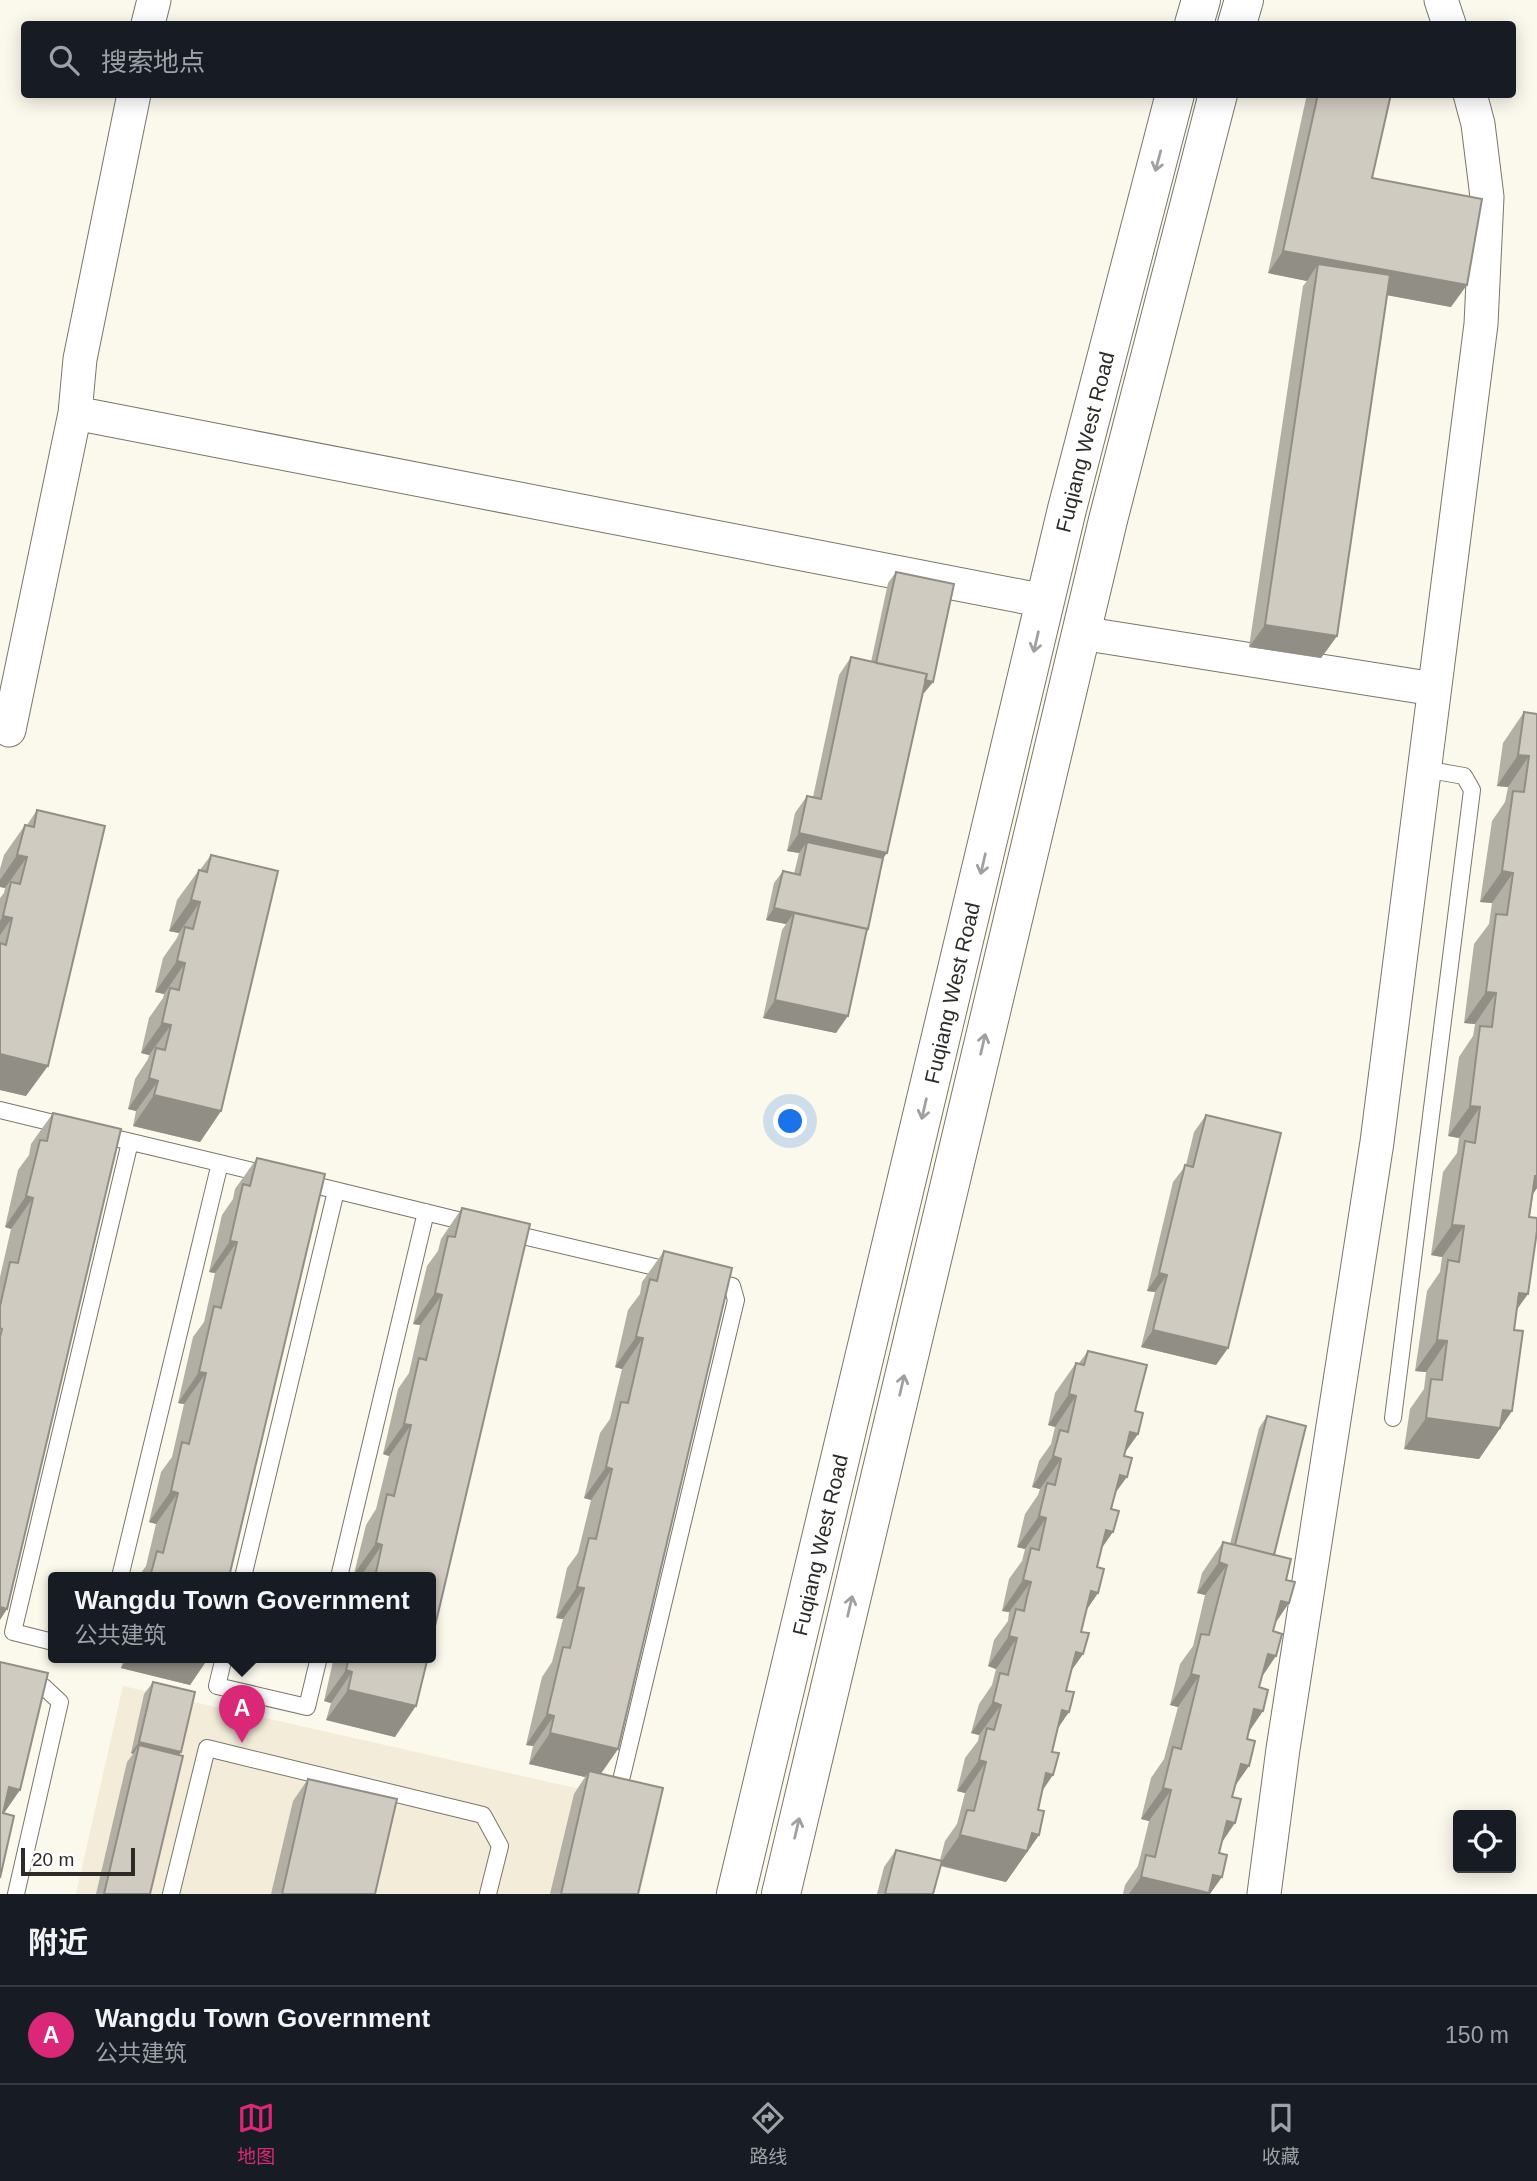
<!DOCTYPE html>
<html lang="zh">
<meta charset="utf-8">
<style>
body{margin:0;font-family:Arial,"Noto Sans SC",sans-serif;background:#242831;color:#f1f3f6}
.controls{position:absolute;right:21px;bottom:21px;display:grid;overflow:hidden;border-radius:7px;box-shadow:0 4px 18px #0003}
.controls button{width:63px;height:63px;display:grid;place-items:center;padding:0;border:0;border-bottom:2px solid #363941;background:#171b24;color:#f1f3f6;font:35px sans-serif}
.scale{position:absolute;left:21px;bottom:18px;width:114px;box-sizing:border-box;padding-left:7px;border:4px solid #2d2b27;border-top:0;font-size:19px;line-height:24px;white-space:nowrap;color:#2d2b27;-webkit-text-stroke:5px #fff;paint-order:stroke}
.you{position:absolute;left:791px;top:1122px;width:24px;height:24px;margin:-18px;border:5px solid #fff;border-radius:50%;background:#1a73e8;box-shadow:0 0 0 10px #1a73e833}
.badge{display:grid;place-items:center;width:46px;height:46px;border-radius:50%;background:#db2777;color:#fff;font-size:23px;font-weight:700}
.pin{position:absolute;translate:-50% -58px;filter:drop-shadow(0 2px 4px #0008)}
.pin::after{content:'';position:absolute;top:37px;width:24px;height:21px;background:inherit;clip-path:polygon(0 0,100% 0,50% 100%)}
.popup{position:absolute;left:48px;top:1572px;width:388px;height:91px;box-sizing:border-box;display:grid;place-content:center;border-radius:7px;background:#171b24;filter:drop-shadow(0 2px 5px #0005);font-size:23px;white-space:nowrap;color:#9ea1a6}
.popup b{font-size:26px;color:#f1f3f6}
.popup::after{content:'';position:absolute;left:50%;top:100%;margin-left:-14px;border:14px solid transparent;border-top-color:#171b24}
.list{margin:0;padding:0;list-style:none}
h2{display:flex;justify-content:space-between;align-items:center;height:91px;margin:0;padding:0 28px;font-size:30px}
h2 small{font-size:23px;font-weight:400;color:#9ea1a6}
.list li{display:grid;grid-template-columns:46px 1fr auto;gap:21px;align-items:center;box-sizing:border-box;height:98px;padding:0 28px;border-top:2px solid #363941}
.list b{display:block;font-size:26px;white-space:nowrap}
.list p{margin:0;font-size:23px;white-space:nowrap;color:#9ea1a6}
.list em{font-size:23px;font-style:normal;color:#9ea1a6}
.icon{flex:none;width:38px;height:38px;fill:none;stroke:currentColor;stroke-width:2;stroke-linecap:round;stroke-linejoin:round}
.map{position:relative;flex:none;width:1537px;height:1894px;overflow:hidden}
.search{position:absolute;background:#171b24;box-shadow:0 4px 18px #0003;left:21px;right:21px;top:21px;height:77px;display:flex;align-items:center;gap:18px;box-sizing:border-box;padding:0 24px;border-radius:7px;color:#9ea1a6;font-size:26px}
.sheet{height:189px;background:#171b24}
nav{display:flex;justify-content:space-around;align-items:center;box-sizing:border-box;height:98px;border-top:2px solid #363941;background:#171b24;font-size:19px;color:#9ea1a6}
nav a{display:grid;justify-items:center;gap:4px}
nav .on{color:#db2777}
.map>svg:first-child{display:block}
.built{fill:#f2ecd9}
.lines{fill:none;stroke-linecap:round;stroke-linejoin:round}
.service-casing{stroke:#79766b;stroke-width:18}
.minor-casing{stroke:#79766b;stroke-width:35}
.secondary-casing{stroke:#79766b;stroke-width:40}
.service{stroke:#fff;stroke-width:16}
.minor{stroke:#fff;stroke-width:33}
.secondary{stroke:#fff;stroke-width:38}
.wall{fill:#b2afa5}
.shaded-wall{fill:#918e86}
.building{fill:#cfcbc0;stroke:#918e86;stroke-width:2}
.oneway{stroke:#a0a09e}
.labels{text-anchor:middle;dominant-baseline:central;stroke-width:5;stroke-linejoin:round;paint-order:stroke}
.street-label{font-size:21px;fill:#2d2b27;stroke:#fff}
</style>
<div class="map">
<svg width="1537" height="1894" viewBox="0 0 1537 1894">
<rect width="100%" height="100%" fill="#fbf8ec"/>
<path class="built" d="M123,1686L660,1807L640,1894H76Z"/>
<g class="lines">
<g class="service-casing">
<path id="service" d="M0,1110L66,1126
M98,1134L270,1175
M302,1182L474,1224
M506,1232L672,1271
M1393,1418L1472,790L1464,776L1424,769
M120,1577L220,1163
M243,1577L336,1191
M339,1577L426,1212
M53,1642L13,1632L130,1142
M224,1657L217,1686L307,1707L319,1657
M0,1677L44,1687L60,1702L16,1894
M622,1776L736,1300L732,1286L707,1280
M171,1894L207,1748L483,1815L500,1846L488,1894"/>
</g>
<g class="minor-casing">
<path id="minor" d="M1441,0L1449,24
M148,24L154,0
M75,413L1045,601
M1081,633L1434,689
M9,730L75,413L80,359L134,94
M1264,1894L1283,1749L1377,1142L1481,324L1487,197L1478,124L1470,94"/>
</g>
<g class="secondary-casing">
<path id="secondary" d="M1194,24L1201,0
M1237,24L1244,0
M736,1894L1067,509L1175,94
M781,1894L1108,520L1218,94"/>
</g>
<use href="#service" class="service"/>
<use href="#minor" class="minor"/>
<use href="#secondary" class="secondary"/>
</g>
<path class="wall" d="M1307,94H1391L1372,178L1451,307L1387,295L1337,636L1321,658L1249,647L1303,286L1307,281L1268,273Z
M896,572L933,682L924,693H922L866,932L836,1033L763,1018L782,930L786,924L766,920L774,883L783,871L794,874L799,853L787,851L795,813L807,796L813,797L839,675L851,657L871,662L888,583Z
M1524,712L1537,714V1188L1533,1194L1514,1330L1512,1411L1479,1459L1404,1449L1410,1409L1424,1389L1426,1372L1415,1371L1427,1291L1440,1272L1442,1257L1431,1255L1443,1172L1457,1153L1459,1138L1448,1136L1459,1057L1473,1036L1475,1024L1464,1023L1474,944L1489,924L1492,903L1480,902L1492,821L1505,802L1508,787L1497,786L1503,743Z
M37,810L26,1096L0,1090V898L4,893L5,888L0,887V869L4,855L25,825H27Z
M211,855L221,1111L200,1142L133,1126L136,1111L128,1109L135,1079L148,1059L149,1055L141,1053L149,1018L163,998L164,994L155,992L163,958L177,938L179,933L169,931L177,900L199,870H200Z
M53,1113L0,1620V1277L11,1229L5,1227L18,1170L29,1155L31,1144Z
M1206,1115L1228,1348L1216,1365L1141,1347L1155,1292L1147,1291L1173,1182L1186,1165L1194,1132Z
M257,1158L229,1577H138L146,1566L156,1524L149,1522L161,1472L172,1457L184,1404L178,1403L193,1337L204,1322L215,1273L209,1272L222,1215L233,1199L235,1189Z
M462,1208L431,1577H361V1576L354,1574L366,1525L376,1509L389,1456L383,1454L398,1389L409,1373L420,1325L413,1324L427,1266L438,1251L441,1239Z
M664,1251L618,1749L601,1774L638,1894H550L574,1794L585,1777L529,1764L533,1746L526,1745L542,1677L552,1662L563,1619L556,1618L567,1568L578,1553L591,1500L584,1498L600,1433L610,1419L622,1369L615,1367L628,1310L640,1294L642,1282Z
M1088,1351L1135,1411L1138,1434L1125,1452L1097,1567L1098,1593L1086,1610L1081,1632L1083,1654L1071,1671L1038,1810L1039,1835L1006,1882L940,1866L933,1894H877L884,1867L896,1850L940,1860L945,1841L957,1824L965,1793L957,1791L965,1758L978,1741L979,1735L971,1733L979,1704L992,1685L996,1669L988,1666L994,1640L1008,1621L1009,1612L1002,1611L1009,1579L1022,1561L1025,1549L1017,1547L1025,1514L1038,1495L1040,1489L1032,1487L1039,1461L1051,1444L1055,1427L1048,1425L1055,1393L1076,1363H1079Z
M1267,1416L1274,1555L1275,1624L1259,1687L1263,1711L1249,1732L1221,1843L1210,1894H1123L1125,1885L1138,1866L1149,1821L1141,1819L1151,1778L1164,1759L1178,1707L1170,1705L1180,1664L1193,1646L1205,1595L1197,1593L1202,1573L1223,1542L1230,1544L1259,1428Z
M124,1657H209L190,1685L121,1668Z
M334,1657H428L395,1737L326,1720L331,1703L324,1701Z
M153,1682L181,1752L179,1755L150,1894H96L127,1762L133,1754L131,1753L144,1694Z
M308,1779L375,1894H271L293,1801Z"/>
<path class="shaded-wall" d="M1283,251L1467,285L1451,307L1316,282L1318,264L1307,281L1268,273Z
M1265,625L1337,636L1321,658L1249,647Z
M875,669L933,682L924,693L867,680Z
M1518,755L1529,756L1508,787L1497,786Z
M799,833L887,853L875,870L807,842L799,853L787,851Z
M17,855L27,857L5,888L0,887V880Z
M1502,871L1513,873L1492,903L1480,902Z
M191,900L200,902L179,933L169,931Z
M774,908L868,929L860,941L794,913L786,924L766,920Z
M3,916L12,918L0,935V921Z
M177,961L185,963L164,994L155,992Z
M1486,992L1496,993L1475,1024L1464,1023Z
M775,1000L848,1016L836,1033L763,1018Z
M162,1023L171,1025L149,1055L141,1053Z
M0,1054L48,1066L26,1096L0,1090Z
M149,1078L158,1081L136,1111L128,1109Z
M154,1095L221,1111L200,1142L133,1126Z
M1470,1106L1480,1107L1459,1138L1448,1136Z
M1535,1176H1537V1188L1523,1208Z
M26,1196L33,1198L11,1229L5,1227Z
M1452,1225L1464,1226L1442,1257L1431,1255Z
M230,1241L237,1242L215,1273L209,1272Z
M1159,1273L1167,1275L1155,1292L1147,1291Z
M435,1293L442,1295L420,1325L413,1324Z
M1519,1293L1528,1294L1506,1325Z
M1153,1330L1228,1348L1216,1365L1141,1347Z
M636,1337L643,1338L622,1369L615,1367Z
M1437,1340L1447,1341L1426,1372L1415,1371Z
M199,1372L206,1373L184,1404L178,1403Z
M1069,1394L1076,1396L1055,1427L1048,1425Z
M1503,1410L1512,1411L1479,1459L1404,1449L1426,1418Z
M404,1424L411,1425L389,1456L383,1454Z
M1130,1432L1138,1434L1116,1465Z
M1053,1456L1061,1459L1040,1489L1032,1487Z
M606,1467L612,1469L591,1500L584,1498Z
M1120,1475L1127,1477L1105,1507Z
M171,1491L178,1493L156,1524L149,1522Z
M1039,1516L1046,1518L1025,1549L1017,1547Z
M1106,1530L1113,1532L1092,1562Z
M376,1543L382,1545L361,1576L354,1574Z
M1219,1562L1227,1565L1205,1595L1197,1593Z
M1023,1580L1031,1582L1009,1612L1002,1611Z
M577,1587L584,1588L563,1619L556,1618Z
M1091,1591L1098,1593L1077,1624Z
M1281,1601L1289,1603L1268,1634Z
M0,1607L7,1609L0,1620Z
M1009,1636L1017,1638L996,1669L988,1666Z
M1076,1652L1083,1654L1062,1684Z
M1268,1654L1276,1656L1255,1687Z
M129,1657H209L190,1685L121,1668Z
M346,1670L352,1672L331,1703L324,1701Z
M1191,1674L1199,1676L1178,1707L1170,1705Z
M348,1690L416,1706L395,1737L326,1720Z
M993,1702L1001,1705L979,1735L971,1733Z
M1254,1709L1263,1711L1241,1742Z
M1062,1710L1069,1712L1048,1743Z
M547,1714L554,1716L533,1746L526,1745Z
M550,1733L618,1749L596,1780L589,1771L585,1777L529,1764Z
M139,1742L181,1752L173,1764L139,1745L133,1754L131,1753Z
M979,1760L986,1762L965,1793L957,1791Z
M1241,1764L1249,1766L1228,1796Z
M1046,1773L1053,1775L1032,1806Z
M9,1787L20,1790L0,1819Z
M1163,1788L1171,1790L1149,1821L1141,1819Z
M1227,1821L1235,1823L1214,1854Z
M1032,1833L1039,1835L1006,1882L939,1865L960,1835Z
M1213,1875L1222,1877L1210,1894H1129L1141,1877Z"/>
<path class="building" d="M1318,94H1391L1372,178L1482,199L1467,285L1283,251Z
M1318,264L1390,275L1337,636L1265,625Z
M896,572L954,584L933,682L925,680L927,674L876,663Z
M851,657L927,674L887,853L799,833L807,796L821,799Z
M1524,712L1537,714V1176H1535L1529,1217L1537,1218V1231L1528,1294L1519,1293L1514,1330L1523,1331L1512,1411L1503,1410L1500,1428L1426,1418L1431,1379L1442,1380L1447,1341L1437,1340L1448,1260L1459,1262L1464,1226L1452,1225L1465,1141L1475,1143L1480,1107L1470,1106L1480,1026L1492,1027L1496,993L1486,992L1496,914L1507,915L1513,873L1502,871L1513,791L1524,792L1529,756L1518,755Z
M37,810L105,826L48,1066L0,1054V943L6,945L12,918L3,916L11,882L20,884L27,857L17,855L25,825L34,827Z
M807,842L883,858L868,929L774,908L783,871L800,875Z
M211,855L278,871L221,1111L154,1095L158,1081L149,1078L156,1048L165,1050L171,1025L162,1023L170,988L179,990L185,963L177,961L185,927L193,929L200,902L191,900L199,870L207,872Z
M794,913L867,929L848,1016L775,1000Z
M53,1113L121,1129L7,1609L0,1607V1337L2,1329L0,1328V1306L10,1262L18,1263L33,1198L26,1196L40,1140L47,1141Z
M1206,1115L1281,1133L1228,1348L1153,1330L1167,1275L1159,1273L1185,1165L1193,1167Z
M257,1158L325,1174L229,1577H150L157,1551L163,1553L178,1493L171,1491L182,1442L189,1444L206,1373L199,1372L214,1306L221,1308L237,1242L230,1241L243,1184L250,1186Z
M462,1208L530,1224L431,1643V1577H375L382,1545L376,1543L387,1494L394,1496L411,1425L404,1424L419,1358L426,1360L442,1295L435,1293L448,1236L455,1237Z
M664,1251L732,1268L618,1749L550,1733L554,1716L547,1714L563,1647L570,1648L584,1588L577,1587L589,1538L596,1539L612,1469L606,1467L621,1402L628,1403L643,1338L636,1337L650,1279L657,1281Z
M1088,1351L1147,1365L1135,1411L1143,1413L1138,1434L1130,1432L1124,1456L1132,1458L1127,1477L1120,1475L1111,1509L1119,1511L1113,1532L1106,1530L1097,1567L1104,1569L1098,1593L1091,1591L1081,1632L1089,1633L1083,1654L1076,1652L1066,1691L1074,1692L1069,1712L1062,1710L1052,1752L1059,1753L1053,1775L1046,1773L1038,1810L1044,1811L1039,1835L1032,1833L1027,1851L960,1835L967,1810L974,1811L986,1762L979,1760L987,1728L994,1730L1001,1705L993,1702L1000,1673L1008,1675L1017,1638L1009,1636L1016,1609L1024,1611L1027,1597L1031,1582L1023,1580L1031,1548L1039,1550L1046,1518L1039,1516L1047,1483L1055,1485L1061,1459L1053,1456L1060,1430L1068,1432L1076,1396L1069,1394L1076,1363L1084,1365Z
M1267,1416L1306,1426L1274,1555L1235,1545Z
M1223,1542L1291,1559L1286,1580L1295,1582L1289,1603L1281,1601L1273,1631L1282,1634L1276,1656L1268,1654L1259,1687L1268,1690L1263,1711L1254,1709L1247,1739L1255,1741L1249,1766L1241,1764L1232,1797L1241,1799L1235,1823L1227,1821L1219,1853L1227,1855L1222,1877L1213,1875L1209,1893L1141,1877L1146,1855L1155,1857L1171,1790L1163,1788L1173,1747L1181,1749L1199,1676L1191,1674L1201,1634L1209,1635L1227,1565L1219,1562Z
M349,1657H428L416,1706L348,1690L352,1672L346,1670Z
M0,1662L48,1673L20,1790L9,1787L3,1813L14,1816L0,1878Z
M153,1682L195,1692L181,1752L139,1742Z
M139,1745L183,1756L150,1894H104Z
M589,1771L663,1788L638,1894H561Z
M308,1779L397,1799L375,1894H282Z
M896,1850L942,1861L933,1894H885Z"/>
<defs><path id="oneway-shaft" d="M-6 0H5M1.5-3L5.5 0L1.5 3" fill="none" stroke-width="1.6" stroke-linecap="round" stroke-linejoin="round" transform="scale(1.75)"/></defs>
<g class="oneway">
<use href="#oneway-shaft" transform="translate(1158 161) rotate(105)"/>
<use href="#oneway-shaft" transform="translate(1036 642) rotate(103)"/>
<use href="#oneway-shaft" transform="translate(983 864) rotate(103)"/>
<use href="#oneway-shaft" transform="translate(983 1044) rotate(-77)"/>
<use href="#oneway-shaft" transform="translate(924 1109) rotate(103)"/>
<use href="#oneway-shaft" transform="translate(902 1385) rotate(-77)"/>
<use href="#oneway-shaft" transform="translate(850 1606) rotate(-77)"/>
<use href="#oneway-shaft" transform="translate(797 1828) rotate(-77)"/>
</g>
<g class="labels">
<g class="street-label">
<text transform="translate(1085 442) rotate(-76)">Fuqiang West Road</text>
<text transform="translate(952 993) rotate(-77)">Fuqiang West Road</text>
<text transform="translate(820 1545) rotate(-77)">Fuqiang West Road</text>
</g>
</g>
</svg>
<div class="controls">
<button><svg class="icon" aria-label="locate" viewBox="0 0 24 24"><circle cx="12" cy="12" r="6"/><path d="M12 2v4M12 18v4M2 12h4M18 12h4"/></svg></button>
</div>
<div class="scale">20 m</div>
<div class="you"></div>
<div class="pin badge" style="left:242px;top:1743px">A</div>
<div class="popup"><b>Wangdu Town Government</b>公共建筑</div>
<div class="search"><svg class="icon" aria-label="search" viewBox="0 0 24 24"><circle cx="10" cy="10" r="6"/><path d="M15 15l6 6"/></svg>搜索地点</div>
</div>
<section class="sheet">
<h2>附近<small></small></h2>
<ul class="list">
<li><span class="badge">A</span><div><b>Wangdu Town Government</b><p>公共建筑</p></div><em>150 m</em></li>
</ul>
</section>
<nav>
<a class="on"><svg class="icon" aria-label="map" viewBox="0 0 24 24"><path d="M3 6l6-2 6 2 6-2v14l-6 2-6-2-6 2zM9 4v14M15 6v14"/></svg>地图</a>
<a><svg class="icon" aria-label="directions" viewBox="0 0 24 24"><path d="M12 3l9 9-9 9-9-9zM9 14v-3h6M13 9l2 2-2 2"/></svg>路线</a>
<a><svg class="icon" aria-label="saved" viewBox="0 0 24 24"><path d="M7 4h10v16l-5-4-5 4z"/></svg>收藏</a>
</nav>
